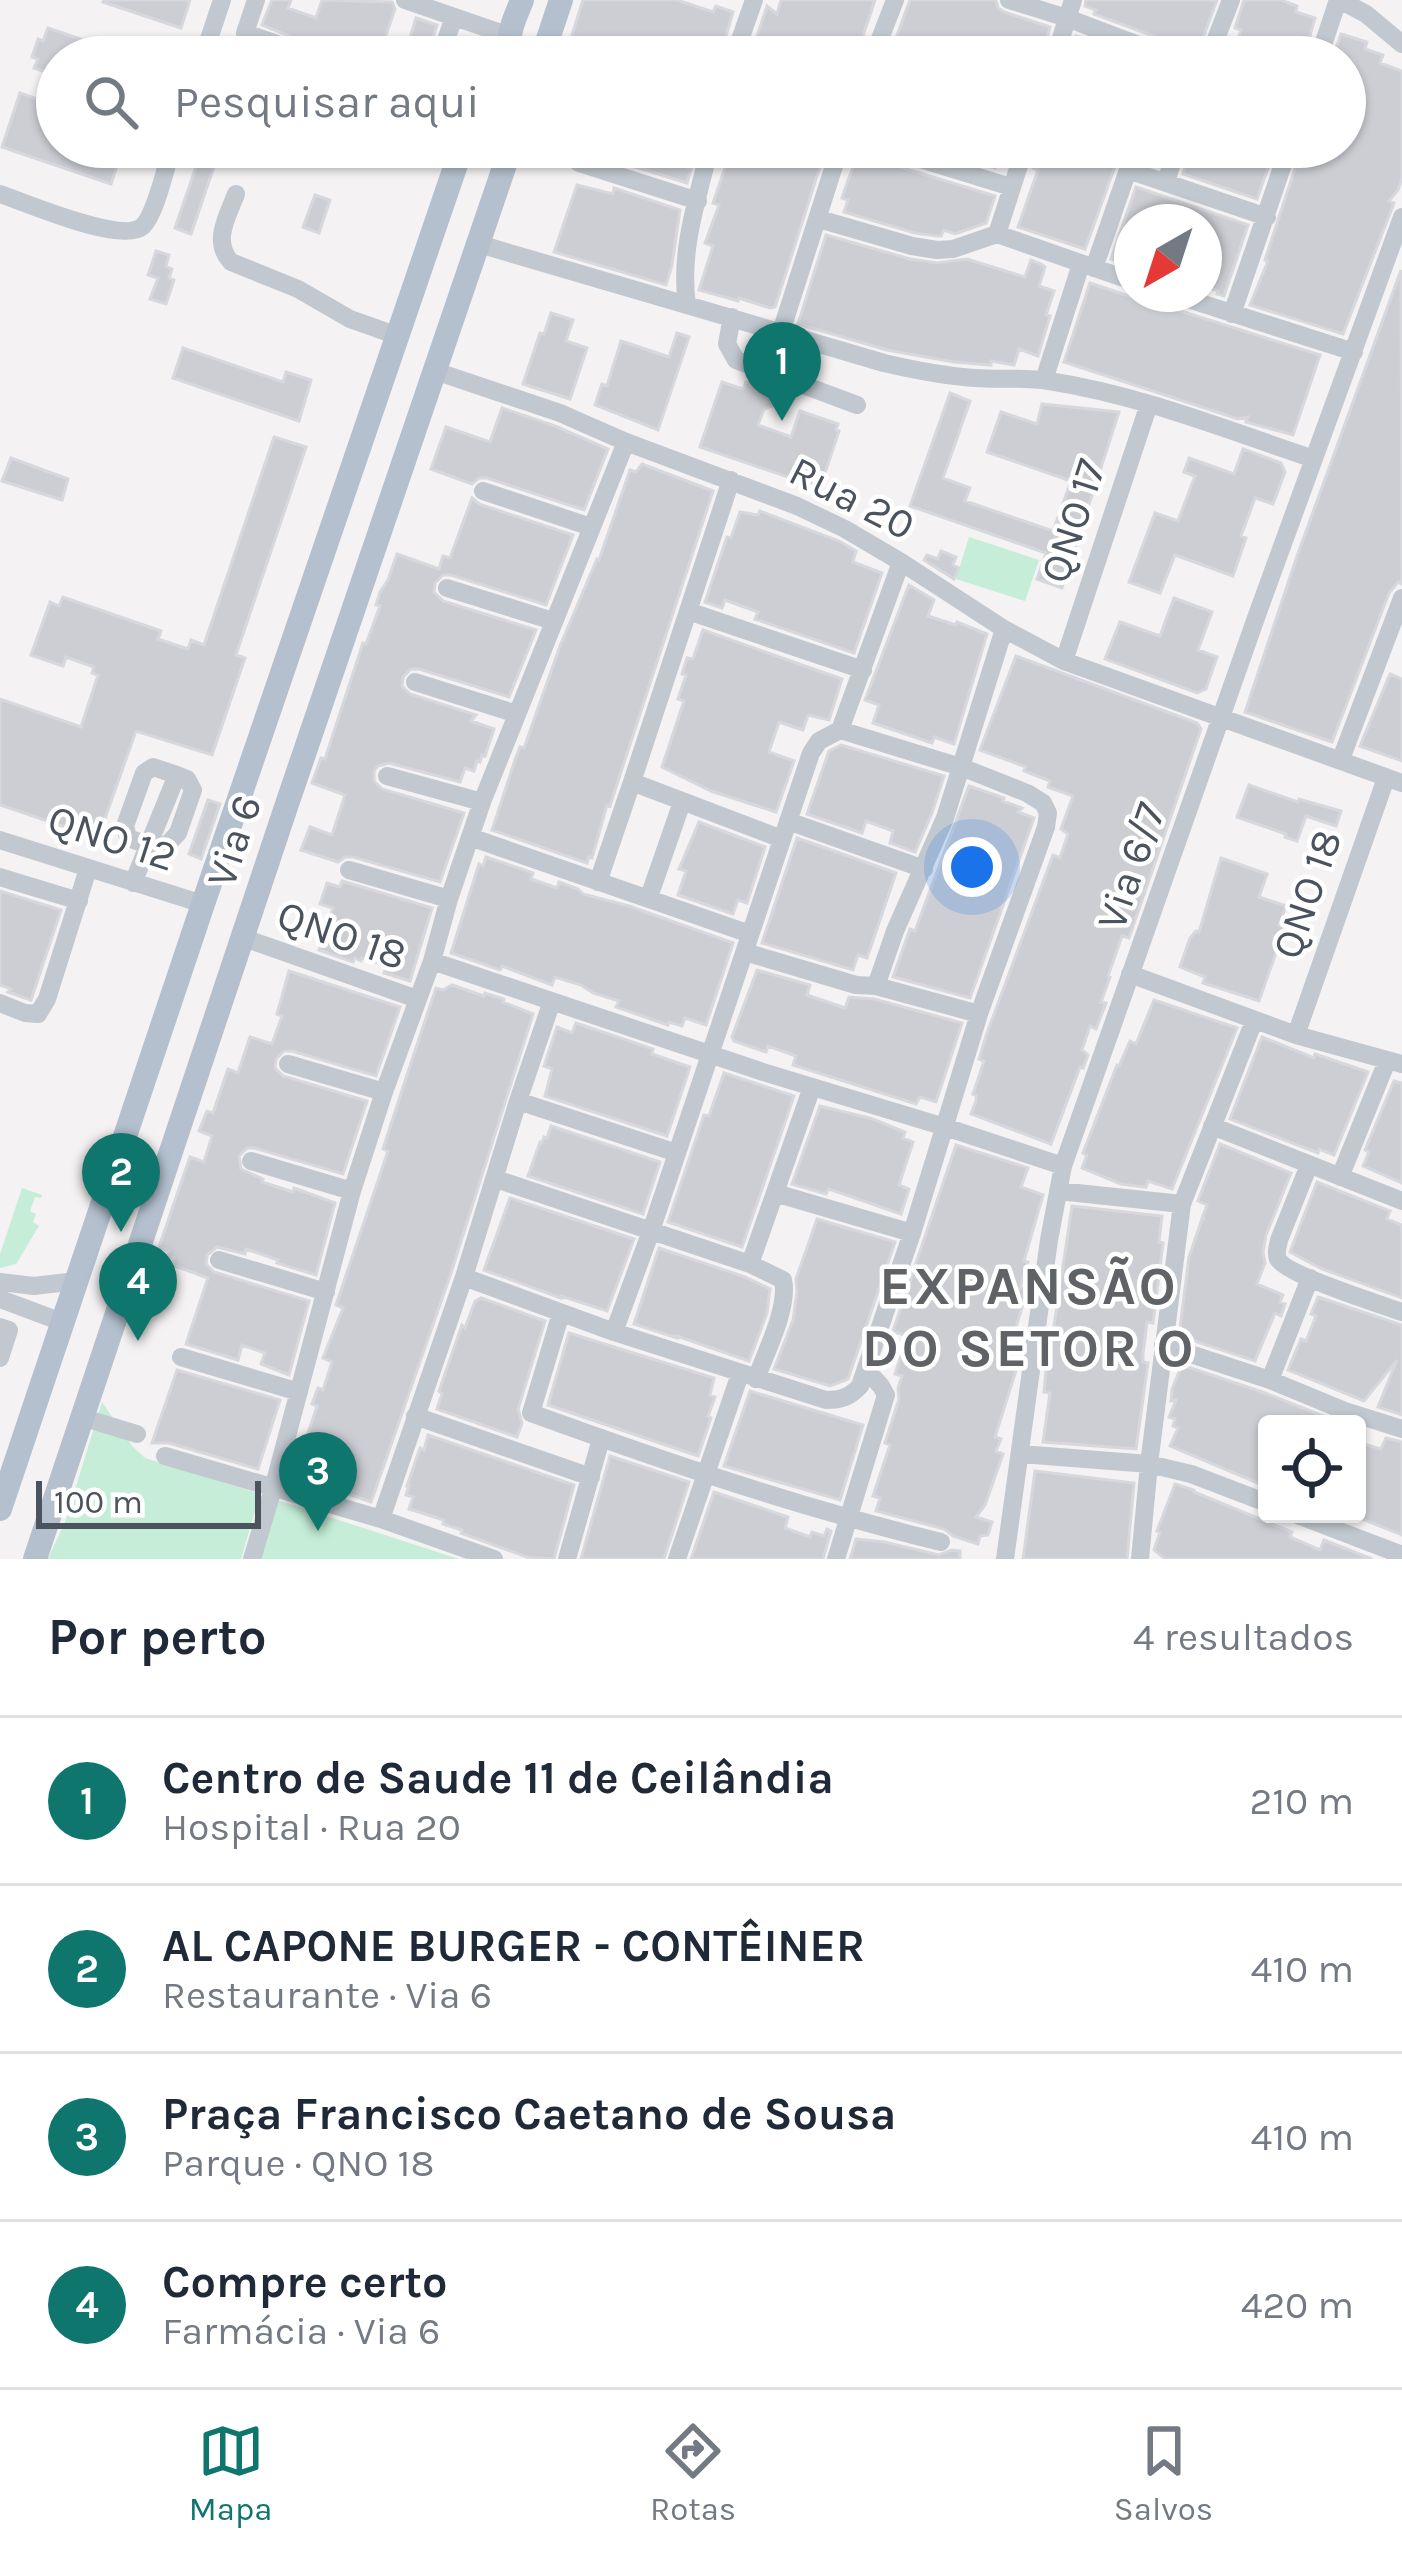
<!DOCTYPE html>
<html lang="pt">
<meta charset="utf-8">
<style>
body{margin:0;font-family:Karla,sans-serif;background:#f6f6f7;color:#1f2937}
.controls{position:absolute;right:36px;bottom:36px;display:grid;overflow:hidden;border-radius:12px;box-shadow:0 3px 9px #0004}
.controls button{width:108px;height:108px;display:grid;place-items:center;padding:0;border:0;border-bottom:3px solid #e0e1e3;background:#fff;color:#1f2937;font:60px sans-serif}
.compass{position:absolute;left:1114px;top:204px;width:108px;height:108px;border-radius:50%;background:#fff;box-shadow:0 3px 9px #0004;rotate:219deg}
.scale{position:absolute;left:36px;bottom:30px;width:225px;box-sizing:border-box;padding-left:12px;border:6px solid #4b545e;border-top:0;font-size:33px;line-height:42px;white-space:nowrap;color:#4b545e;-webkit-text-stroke:9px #fff;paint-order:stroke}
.you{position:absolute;left:972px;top:867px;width:42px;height:42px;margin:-30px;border:9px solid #fff;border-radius:50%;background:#1a73e8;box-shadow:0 0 0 18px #1a73e833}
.badge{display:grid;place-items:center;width:78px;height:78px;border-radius:50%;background:#0f766e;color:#fff;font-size:39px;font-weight:700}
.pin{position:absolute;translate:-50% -99px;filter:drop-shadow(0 3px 6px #0008)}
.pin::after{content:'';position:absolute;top:63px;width:42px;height:36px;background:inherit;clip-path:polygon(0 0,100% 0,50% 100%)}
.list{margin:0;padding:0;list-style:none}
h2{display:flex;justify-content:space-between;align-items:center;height:156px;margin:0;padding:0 48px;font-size:51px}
h2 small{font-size:39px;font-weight:400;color:#747a83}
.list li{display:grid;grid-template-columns:78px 1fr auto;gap:36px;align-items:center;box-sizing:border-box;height:168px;padding:0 48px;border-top:3px solid #e0e1e3}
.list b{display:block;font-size:45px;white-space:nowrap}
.list p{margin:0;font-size:39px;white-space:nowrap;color:#747a83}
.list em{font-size:39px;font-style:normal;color:#747a83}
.icon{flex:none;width:66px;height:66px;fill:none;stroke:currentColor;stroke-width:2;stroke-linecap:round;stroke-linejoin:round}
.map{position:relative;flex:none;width:1402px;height:1559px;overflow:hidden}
.search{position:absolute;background:#fff;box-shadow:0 3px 9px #0004;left:36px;right:36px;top:36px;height:132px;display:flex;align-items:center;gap:30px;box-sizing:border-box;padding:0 42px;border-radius:66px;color:#747a83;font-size:45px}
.sheet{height:828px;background:#fff}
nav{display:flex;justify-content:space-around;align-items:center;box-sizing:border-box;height:168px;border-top:3px solid #e0e1e3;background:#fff;font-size:33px;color:#747a83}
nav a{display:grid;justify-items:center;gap:6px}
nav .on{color:#0f766e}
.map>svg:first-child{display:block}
.green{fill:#c5edd7}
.building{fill:#ccced4;stroke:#d7d8dd;stroke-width:3}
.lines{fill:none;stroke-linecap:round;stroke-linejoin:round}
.minor{stroke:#c1c8cf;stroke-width:18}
.major{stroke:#b4c0ce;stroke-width:24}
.labels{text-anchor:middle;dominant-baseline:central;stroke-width:9;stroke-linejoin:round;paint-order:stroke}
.street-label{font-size:42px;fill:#4b545e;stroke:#fff}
.district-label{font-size:54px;font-weight:bold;letter-spacing:3px;fill:#5f6266;stroke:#fff}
</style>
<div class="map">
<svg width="1402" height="1559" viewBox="0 0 1402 1559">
<rect width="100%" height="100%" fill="#f4f2f2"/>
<path class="green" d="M969,537L1039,560L1025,601L956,579Z
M22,1188L42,1195L41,1198L35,1197L30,1211L36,1214L33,1222L39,1226L16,1264L0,1268V1254Z
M102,1402L132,1446L145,1458L260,1494L241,1559H48L65,1522Z
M274,1499L459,1559H256Z"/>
<path class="building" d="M104,0H190L181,28L103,2Z
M272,0H291L288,8L316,18L322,0L392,2L395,9L384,41L407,48L416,18L437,25L427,57H291L296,49L294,38L262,25Z
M583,0H677L713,12L716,6L733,12L720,57H565Z
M781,0H875L856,57H769L773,45L756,39L767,6L777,14Z
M910,0H996L998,8L1004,12L1050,27L1042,57H940L920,50L913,44L896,38Z
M1086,0H1217L1196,57H1183L1181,49L1175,44L1094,14L1096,10L1085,6Z
M1244,0H1281L1297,6L1296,12L1315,18L1304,57H1232L1241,30L1235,28Z
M48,28L128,55L127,57H57V76L34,68L38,59L32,57L38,39L43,41Z
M1341,34L1367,42L1365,49L1383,55L1380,63L1402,71V178L1398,190L1389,201L1394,203L1343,334L1250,305L1268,261L1265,260L1302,147H1345V57H1333Z
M1076,36L1132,57H1069Z
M20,93L57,106V147L77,153L79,147H123L111,184L2,147Z
M590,147H691L684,166L691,169L687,183L588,152Z
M732,147H821L820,152L824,154L775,307L770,308L739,298L738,301L699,290L713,246L705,243L719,205L713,203Z
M927,147H1002L995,168Z
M1038,147H1122L1085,249L1018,227L1038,170L1033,168Z
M1190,147H1267L1261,165L1268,168L1257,199L1183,174Z
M868,149L877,160L995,196L986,223L955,234L944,230L941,236H938L915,233L844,212L848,200L842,198L848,180L858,155L865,158Z
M199,158L215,164L191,234L175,228Z
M577,185L613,194L614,188L680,210L672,265L666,285L554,252Z
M1136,187L1248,225L1224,296L1217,294L1218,291L1204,286V222H1132V266L1111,259Z
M315,195L330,200L319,233L303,227Z
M826,235L910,259L937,263L967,259L1025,277L1031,260L1041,264L1045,267L1039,286L1054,291L1046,315L1050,316L1038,356L1019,349L1014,365L991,361V365L954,362L887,350L798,324Z
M156,251L169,255L166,266L172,269L169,278L174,280L166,304L150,299L158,278L148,275Z
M1401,270L1402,584L1398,582L1389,593L1332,742L1245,712L1296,559Z
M1090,283L1132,297L1137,294L1161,302L1168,307L1320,355L1293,435L1246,422L1248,417L1238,419L1064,362Z
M551,313L573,320L566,341L587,348L570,399L523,384L540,333L544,334Z
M677,333L689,337L658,430L595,405L602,384L607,386L621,341L669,357Z
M183,348L283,382L286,372L311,380L299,421L173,378Z
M722,382L743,389L746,382L752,383L784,394L775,405L764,409L758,425L791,437L800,411L838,424L836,430L839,431L820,488L700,447Z
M950,393L970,401L943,478L970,488L965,501L1053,531L1071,481L987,452L1001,412L1037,424L1042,404L1119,412L1062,588L1037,579L1046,553L910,506Z
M502,408L555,426L608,449L584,510L487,478H479L472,484L431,469L446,427L490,442Z
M274,437L306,447L236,655L245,658L212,755L136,731L98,838L0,805V699L81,727L98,675L92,673L94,667L66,657L63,666L31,655L50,602L59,606L63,597L161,631L158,639L188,649L191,640L204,645Z
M1243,449L1281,463L1285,472L1273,504L1255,498L1241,536L1246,538L1233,576L1175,555L1160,593L1129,582L1155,513L1178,521L1195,476L1184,472L1189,458L1234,474Z
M11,458L68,479L62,500L2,481Z
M642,464L713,491L619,778L610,806L607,805L592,858L589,857L587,863L492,830L515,760L520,747L524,748L560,646L597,559L599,560L630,470L636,472Z
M472,498L479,504L573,535L546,605L451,575H443L435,583L434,592L443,601L536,630L509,697L419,669H411L403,677L402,686L410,694L476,715L471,721L494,729L485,756L482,755L480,762L477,761L474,771L465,768L460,782L389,763L378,766L374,771V781L382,789L464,813L440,882L353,857H345L338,862L301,850L310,827L332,835L345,795L312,783L321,758L325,759L363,643L366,644L380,606L376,605L380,592L388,580L397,554L439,569L443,556L450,558Z
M760,511L839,541L856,551L853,562L882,573L854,653L761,621L755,619L758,612L725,600L722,608L705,602L727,537L731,538L740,512L758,515Z
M941,551L956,557L953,565L959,568L954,579L924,560L927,555L938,559Z
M909,585L934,600L928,616L956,625L957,622L987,634L954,744L934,737L932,743L873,723L879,705L865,700Z
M1174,598L1212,612L1198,650L1217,657L1206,689L1197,693L1105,659L1120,622L1160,636Z
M703,630L842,679L829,720L808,715L803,730L779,722L769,752L794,761L776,812L711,791L662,767L684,701L678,699L686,675L682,674L687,658L693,659Z
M1016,656L1197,723L1201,729L1129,938L1122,936L1108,976L1110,977L1101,1002L1106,1003L1096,1029L1090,1026L1082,1050L1088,1055L1083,1068L1080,1067L1051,1144L971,1114L976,1101V1095L973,1094L984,1061L979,1059L986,1036L1053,855L1060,858L1068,834L1061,829L1073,796L1048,787L1050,781L1024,771L1026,767L980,750Z
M1390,674L1402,679V761L1360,746Z
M841,745L944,776L932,813L915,852L890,843L893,831L866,821L862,833L807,814L829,751Z
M1249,785L1298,802L1299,799L1341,811L1336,826L1306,816L1297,841L1285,837L1286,834L1237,817Z
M969,786L1004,798L1003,801L1022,808L1018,812L1034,818L970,998L893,977L910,929L915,931Z
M208,800L220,804L201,859L189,854Z
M699,822L765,847L747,903L738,900L733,914L678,895L686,871L679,869Z
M797,838L896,873L867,958L858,955L853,970L762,943Z
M486,857L533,873L531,879L557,888L559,882L578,889L583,894L629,906L733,943L706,1025L685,1018L682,1026L669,1022L668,1025L616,1007L619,1001L593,993L581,985L555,977L552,985L502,966L500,970L451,953L479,864L483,866Z
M1221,858L1267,874L1259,897L1286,906L1279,925L1285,927L1259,1001L1203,983L1205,977L1180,967L1190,938L1196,931L1199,932Z
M342,881L432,908L410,981L384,973L387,966L362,958L361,961L355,958L353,962L319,950L333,908L320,904L327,883L340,887Z
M0,891L61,910L31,1000L8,992L11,989L0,985Z
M757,970L810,985L807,995L845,1008L849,997L874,999L962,1023L936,1102L920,1097L916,1104L793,1065L796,1056L768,1046L766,1052L734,1041L732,1037Z
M289,971L400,1007L376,1076L292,1051H284L276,1059L275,1068L283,1076L367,1101L343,1174L254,1148H247L239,1156L241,1169L263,1179L262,1182L293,1192L294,1188L335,1203L316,1275L277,1263L278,1260L246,1249L245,1254L217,1247L207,1255L206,1264L214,1272L309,1301L289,1375L261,1364L265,1353L242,1345L238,1360L186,1344L208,1278L172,1265L174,1258L168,1256L169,1251L159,1247L190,1157L204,1162L212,1136L199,1131L207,1111L213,1113L228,1069L238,1073L250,1037L272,1044L282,1016L277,1014Z
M452,985L484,996L485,993L504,999L503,1002L533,1014L451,1273L371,1502L320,1484L323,1473L298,1464L317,1406L312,1404L318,1388L323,1390L332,1362L323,1358L343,1308L336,1305L384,1163L388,1151L383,1149L408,1072L436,988L443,990Z
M1154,1000L1237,1028L1172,1189L1148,1181L1146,1187L1121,1184L1082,1168L1087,1155L1083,1153L1117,1065L1119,1066L1130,1041L1136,1044Z
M576,1023L653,1049L652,1054L690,1067L667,1136L545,1096L552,1069L544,1066L557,1027L572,1033Z
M1262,1037L1314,1058L1315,1054L1368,1072L1334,1155L1319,1149L1318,1153L1230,1119Z
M724,1073L794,1096L742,1247L668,1222L704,1115L709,1116Z
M1394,1081L1402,1083V1183L1363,1166L1369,1152L1365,1150Z
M820,1106L873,1119L905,1132L903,1138L913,1142L899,1185L909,1189L901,1214L829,1189L826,1194L792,1184Z
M551,1126L660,1162L643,1214L528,1176L540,1142L542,1143L544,1137L547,1138Z
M1220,1144L1291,1173L1266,1235L1263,1252L1265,1263L1257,1284L1283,1295L1280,1302L1285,1304L1281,1316L1275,1313L1255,1361L1179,1336L1189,1257L1202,1219H1205L1202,1218L1207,1205L1198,1201Z
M956,1145L1028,1168L1021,1187L1043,1195L1024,1261L1028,1262L1020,1288L1027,1290L1008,1355L1018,1359V1364L995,1437L1001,1439L996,1451L1003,1454L985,1505L976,1517L992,1522L988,1535L980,1536L978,1544L953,1536L944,1529L876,1511L880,1498L873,1496L890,1445L885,1443L899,1399L898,1388L902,1376L895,1374L907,1336L893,1331Z
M1317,1182L1390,1211L1387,1219L1402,1225V1298L1322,1269L1290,1252Z
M510,1198L634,1239L607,1311L561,1296V1298L484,1270Z
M1072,1206L1162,1216L1159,1242L1163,1243L1153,1323L1147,1322L1143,1354V1362L1148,1363L1136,1449L1043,1442L1050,1393L1044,1392L1049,1339H1052Z
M817,1219L895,1242L848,1379L830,1386L774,1369L793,1320L797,1292L796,1279Z
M659,1248L745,1277L770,1289L767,1313L749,1361L677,1336V1338L634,1324Z
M1318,1297L1402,1325V1415L1378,1407L1397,1360L1364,1401L1288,1370L1301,1339L1306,1341L1316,1316L1311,1314Z
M481,1298L545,1321L518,1409L522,1423L517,1437L437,1409L442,1394L439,1391L462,1325L465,1328L475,1301Z
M569,1333L714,1378L710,1395L715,1397L708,1416L711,1418L698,1456L548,1405Z
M1182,1365L1265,1393L1328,1418L1323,1424H1267V1487L1170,1446L1178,1428L1173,1426L1175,1419L1169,1417L1176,1400L1171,1401L1172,1389Z
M177,1370L280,1400L258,1469L169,1443H152Z
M750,1391L863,1425L840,1500L724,1466Z
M428,1435L574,1485L554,1559L527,1557L461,1533L462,1530L443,1524L444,1520L409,1509L413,1497L406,1495L409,1486H407L420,1448L424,1450Z
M1386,1438L1402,1442V1535L1357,1517V1442L1381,1449Z
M610,1456L689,1482L664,1559H581Z
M1035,1471L1134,1483L1127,1559H1023Z
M1175,1484L1194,1490V1492L1292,1532L1290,1537L1320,1550L1324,1540L1372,1559H1165L1154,1550L1160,1532L1157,1531Z
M714,1492L788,1517L785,1528L810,1537L812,1532L824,1536L827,1529L831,1531L823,1559H691Z
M856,1539L884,1542L939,1555L952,1550L960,1551V1559H850Z"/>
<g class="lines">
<path class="minor" d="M256,0L245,33L283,46
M405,0L501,33
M1009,0L1067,18L1170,57
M1340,0L1366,14L1402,44
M877,46L909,57
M203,57L222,0
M440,57L454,17
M734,57L754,0
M873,57L895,0
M1055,57L1073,0
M1209,57L1231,0
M1319,57L1338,0
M561,147L579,163L698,201
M881,147L1011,187
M1128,170L1267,217
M1166,182L1177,147
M0,194C27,203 122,245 143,226C156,213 166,166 172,147
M236,194C227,218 212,241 231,262L298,289L350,319L398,336
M819,219L912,246L937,250L953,249L997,234L1132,281
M997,234L1025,147
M479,244L884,363C914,370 944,376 975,378C999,380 1025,377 1049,381C1140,395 1227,430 1314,459
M1094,268L1136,147
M1172,294L1354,352
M687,304C679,252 698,197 710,147
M1232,314L1289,147
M732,317L727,344L736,360L857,405
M781,332L840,147
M435,371L560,413L626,442L797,506L845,529L901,562L1004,629L1064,661L1402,783
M1044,380L1081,264
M483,491L591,527
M447,588L553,621
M688,611L863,670
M1064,661L1149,404
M415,682L517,714
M1341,759L1402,598
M387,776L482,802
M632,782L731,480
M788,821L924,869
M470,837L750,934
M0,840L203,904
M349,870L449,899
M0,877L79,901
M598,882L632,782L782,839
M133,883L177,775L153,767L144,773L125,826L128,838L148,845H167L178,833L193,790L187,779L177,775
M649,897L682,802
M244,938L417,999
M745,952L856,985L876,986L979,1014
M432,961L763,1072L945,1127L1063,1166
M1130,974L1296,1035L1402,1064
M876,986L895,931L945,818L1004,629
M0,1003L25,1013L38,1014L47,999L88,869
M1296,1035L1386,778
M288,1064L384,1092
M518,1101L677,1153
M1212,1126L1402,1201
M251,1161L352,1191
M1309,1165L1279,1240C1278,1247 1275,1252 1278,1259C1285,1274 1382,1305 1402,1312
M1340,1177L1387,1061
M496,1179L750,1264L783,1280C789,1307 766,1352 756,1379
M1058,1191L1182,1204
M775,1193L912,1233
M219,1260L326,1292
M750,1264L812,1087
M464,1277L614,1332L826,1400C841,1400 850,1397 860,1386L912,1233L979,1014L1046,827L1048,813L1043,803L1027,793L961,767L840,730
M0,1282L34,1286L76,1281
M0,1299L62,1322
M561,1313L531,1413C666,1462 801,1508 941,1542
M0,1327L9,1330L0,1358
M614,1332L651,1231L811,753L819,741L840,730L901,562
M1163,1345L1270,1380L1345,1411L1402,1429
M181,1357L299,1392
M1270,1380L1310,1278
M415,1416L591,1477
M81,1417L137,1434
M1021,1454L1149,1464L1191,1474L1267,1503
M165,1456L381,1519L494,1559
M1295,1514L1402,1555
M381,1519L464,1277L518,1101L552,1001
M252,1559L273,1489L352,1191L384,1092L432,961L449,899L482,802L626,442
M567,1559L601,1439
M677,1559L740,1374
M836,1559L886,1395L881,1386L867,1371
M1005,1559L1049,1240L1063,1166L1257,615L1402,217
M1140,1559L1149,1464L1182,1204L1254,1021"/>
<path class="major" d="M518,57C501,41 515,19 522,0
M542,57L561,0
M0,1509L203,904L462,147
M35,1559L286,807L511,147"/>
</g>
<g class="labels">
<g class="street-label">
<text transform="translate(852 498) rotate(27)">Rua 20</text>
<text transform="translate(1073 521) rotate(-72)">QNO 17</text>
<text transform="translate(112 838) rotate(18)">QNO 12</text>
<text transform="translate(234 841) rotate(-72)">Via 6</text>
<text transform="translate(1131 866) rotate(-71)">Via 6/7</text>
<text transform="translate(1307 894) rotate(-71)">QNO 18</text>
<text transform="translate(342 935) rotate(19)">QNO 18</text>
</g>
<g class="district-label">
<text x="1029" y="1286">EXPANSÃO<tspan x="1029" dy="62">DO SETOR O</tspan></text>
</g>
</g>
</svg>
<div class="controls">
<button><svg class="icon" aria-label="locate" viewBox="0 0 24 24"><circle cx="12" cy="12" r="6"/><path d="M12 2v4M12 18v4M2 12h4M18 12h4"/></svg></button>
</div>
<svg class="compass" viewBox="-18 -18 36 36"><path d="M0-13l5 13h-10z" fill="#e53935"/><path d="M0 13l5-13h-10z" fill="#747a83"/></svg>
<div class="scale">100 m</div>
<div class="you"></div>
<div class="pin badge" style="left:782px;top:421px">1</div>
<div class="pin badge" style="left:121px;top:1232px">2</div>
<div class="pin badge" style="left:318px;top:1531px">3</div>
<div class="pin badge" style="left:138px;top:1341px">4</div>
<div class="search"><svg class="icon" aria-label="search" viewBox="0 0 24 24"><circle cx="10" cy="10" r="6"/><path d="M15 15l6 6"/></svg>Pesquisar aqui</div>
</div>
<section class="sheet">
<h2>Por perto<small>4 resultados</small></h2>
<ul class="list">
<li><span class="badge">1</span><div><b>Centro de Saude 11 de Ceilândia</b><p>Hospital · Rua 20</p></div><em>210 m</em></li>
<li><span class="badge">2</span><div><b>AL CAPONE BURGER - CONTÊINER</b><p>Restaurante · Via 6</p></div><em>410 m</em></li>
<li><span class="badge">3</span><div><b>Praça Francisco Caetano de Sousa</b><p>Parque · QNO 18</p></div><em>410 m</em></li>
<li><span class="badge">4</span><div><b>Compre certo</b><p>Farmácia · Via 6</p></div><em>420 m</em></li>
</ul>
</section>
<nav>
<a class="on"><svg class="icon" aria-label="map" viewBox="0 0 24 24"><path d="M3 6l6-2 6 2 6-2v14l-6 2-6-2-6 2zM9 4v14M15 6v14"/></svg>Mapa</a>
<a><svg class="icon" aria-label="directions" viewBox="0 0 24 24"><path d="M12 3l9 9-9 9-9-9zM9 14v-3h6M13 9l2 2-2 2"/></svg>Rotas</a>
<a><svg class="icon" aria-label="saved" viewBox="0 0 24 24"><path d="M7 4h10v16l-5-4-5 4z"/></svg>Salvos</a>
</nav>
